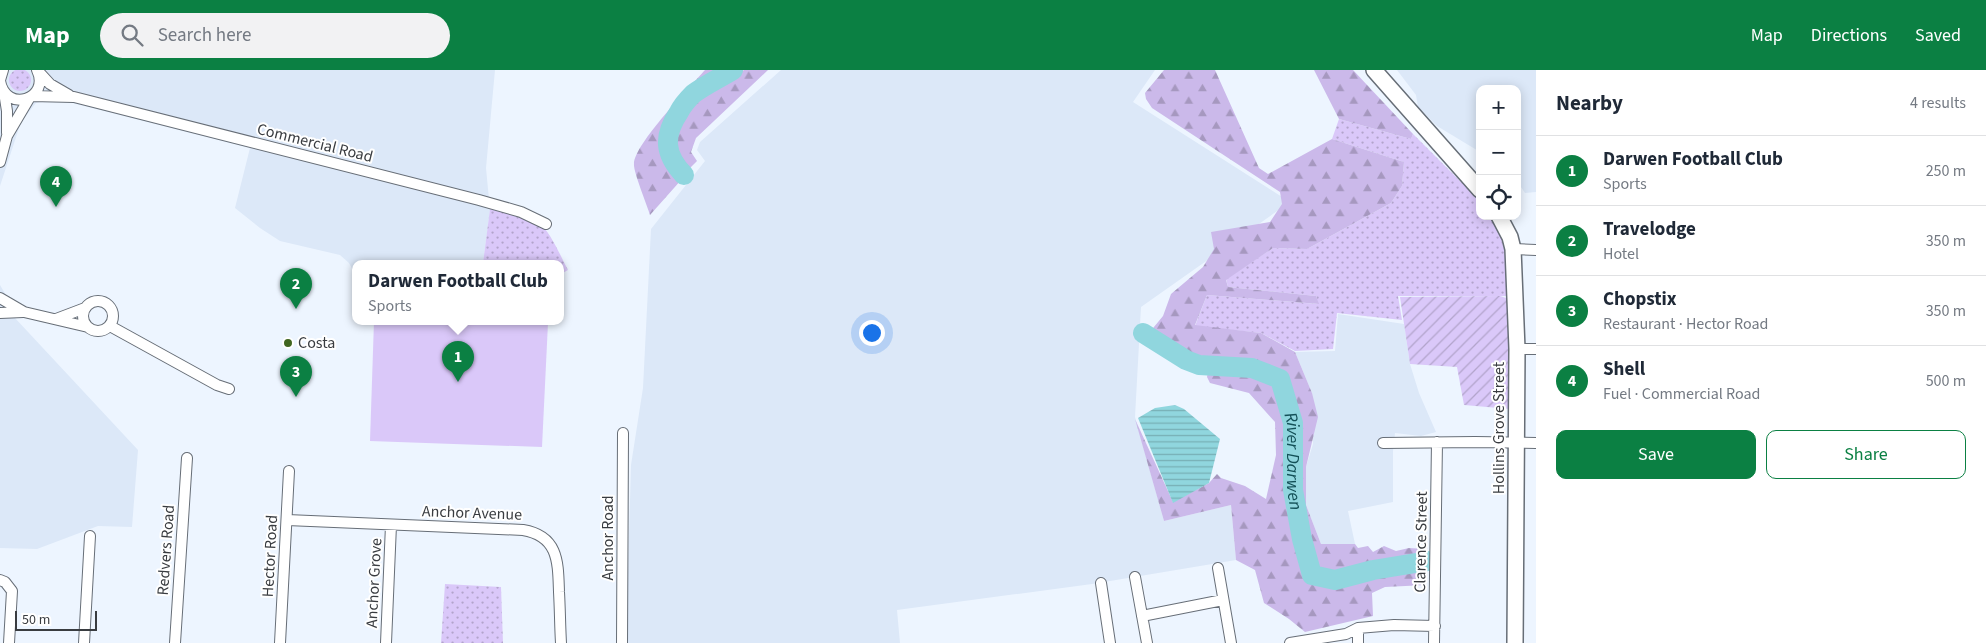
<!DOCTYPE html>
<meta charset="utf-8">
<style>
body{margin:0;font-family:"Source Sans 3",sans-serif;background:#f2f2f3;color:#1f2937}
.controls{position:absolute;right:15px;top:15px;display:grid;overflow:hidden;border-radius:10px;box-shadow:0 2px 12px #0003}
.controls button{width:45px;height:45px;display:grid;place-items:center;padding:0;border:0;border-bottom:1px solid #e0e1e3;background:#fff;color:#1f2937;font:25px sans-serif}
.scale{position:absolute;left:15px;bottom:12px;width:82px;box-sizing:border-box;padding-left:5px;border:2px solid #393c40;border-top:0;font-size:14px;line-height:18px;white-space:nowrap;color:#393c40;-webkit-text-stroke:4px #fff;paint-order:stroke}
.you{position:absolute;left:871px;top:262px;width:18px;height:18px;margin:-12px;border:4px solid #fff;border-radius:50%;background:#1a73e8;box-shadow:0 0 0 8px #1a73e833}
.badge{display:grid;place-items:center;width:32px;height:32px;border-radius:50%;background:#0b8043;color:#fff;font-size:16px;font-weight:700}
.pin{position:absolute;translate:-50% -41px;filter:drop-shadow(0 1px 2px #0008)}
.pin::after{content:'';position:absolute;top:26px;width:18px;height:15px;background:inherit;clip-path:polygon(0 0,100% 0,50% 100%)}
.popup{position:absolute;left:352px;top:190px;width:212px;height:65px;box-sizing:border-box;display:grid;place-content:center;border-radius:10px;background:#fff;filter:drop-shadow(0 1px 4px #0005);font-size:16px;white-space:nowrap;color:#747a83}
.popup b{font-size:19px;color:#1f2937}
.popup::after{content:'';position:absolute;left:50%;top:100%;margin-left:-10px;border:10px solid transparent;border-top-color:#fff}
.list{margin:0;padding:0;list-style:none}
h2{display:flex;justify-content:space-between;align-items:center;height:65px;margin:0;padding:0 20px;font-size:21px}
h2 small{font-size:16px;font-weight:400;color:#747a83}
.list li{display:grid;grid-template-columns:32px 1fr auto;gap:15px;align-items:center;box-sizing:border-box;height:70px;padding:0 20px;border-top:1px solid #e0e1e3}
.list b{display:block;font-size:19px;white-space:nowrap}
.list p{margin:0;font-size:16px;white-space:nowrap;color:#747a83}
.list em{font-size:16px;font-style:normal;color:#747a83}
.actions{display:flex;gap:10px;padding:15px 20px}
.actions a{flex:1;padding:11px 0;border:1px solid #0b8043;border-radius:10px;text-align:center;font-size:18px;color:#0b8043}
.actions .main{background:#0b8043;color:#fff}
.icon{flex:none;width:28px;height:28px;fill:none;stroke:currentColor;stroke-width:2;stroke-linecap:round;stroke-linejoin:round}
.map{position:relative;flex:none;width:1536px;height:573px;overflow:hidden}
header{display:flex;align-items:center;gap:30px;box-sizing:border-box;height:70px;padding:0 25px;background:#0b8043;color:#fff}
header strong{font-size:24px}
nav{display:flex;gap:28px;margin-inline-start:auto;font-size:18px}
.search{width:350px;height:45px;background:#f2f2f3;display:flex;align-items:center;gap:12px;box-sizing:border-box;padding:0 18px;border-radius:28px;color:#747a83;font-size:19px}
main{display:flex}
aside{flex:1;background:#fff}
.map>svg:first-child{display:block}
.built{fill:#dce8f8}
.grass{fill:url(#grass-dots)}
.forest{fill:url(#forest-firs)}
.garden{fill:url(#garden-furrows)}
.pitch{fill:#dac8f9}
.water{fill:url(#water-rules)}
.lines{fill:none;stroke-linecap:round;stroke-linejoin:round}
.river{stroke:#90d6de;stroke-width:20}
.street-casing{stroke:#676e77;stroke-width:12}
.secondary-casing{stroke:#676e77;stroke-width:18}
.street{stroke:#fff;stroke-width:10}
.secondary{stroke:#fff;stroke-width:15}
.poi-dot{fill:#406620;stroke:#fff;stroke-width:2}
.labels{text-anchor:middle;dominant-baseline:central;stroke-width:4;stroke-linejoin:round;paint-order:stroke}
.street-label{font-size:16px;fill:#393c40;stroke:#fff}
.poi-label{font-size:16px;fill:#393c40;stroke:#fff;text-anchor:start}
.water-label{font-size:18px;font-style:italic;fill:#135057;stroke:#fff}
</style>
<header>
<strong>Map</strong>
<div class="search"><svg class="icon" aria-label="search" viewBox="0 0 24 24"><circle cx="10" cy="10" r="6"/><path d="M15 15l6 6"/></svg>Search here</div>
<nav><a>Map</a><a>Directions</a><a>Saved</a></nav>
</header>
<main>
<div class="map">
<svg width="1536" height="573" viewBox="0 0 1536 573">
<defs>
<pattern id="grass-dots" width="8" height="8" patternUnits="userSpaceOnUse" patternTransform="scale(1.25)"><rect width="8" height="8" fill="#dac8f9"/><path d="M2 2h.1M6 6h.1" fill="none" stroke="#b2a4cb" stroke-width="1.8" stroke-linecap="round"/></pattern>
<pattern id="forest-firs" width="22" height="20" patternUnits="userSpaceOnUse" patternTransform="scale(1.25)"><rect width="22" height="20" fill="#cbb9ea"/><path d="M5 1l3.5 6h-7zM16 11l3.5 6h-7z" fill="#a698bf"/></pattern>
<pattern id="garden-furrows" width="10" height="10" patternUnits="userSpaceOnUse" patternTransform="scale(1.25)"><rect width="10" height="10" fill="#dac8f9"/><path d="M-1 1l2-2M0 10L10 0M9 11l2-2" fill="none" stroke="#b2a4cb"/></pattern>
<pattern id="water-rules" width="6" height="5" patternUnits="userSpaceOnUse" patternTransform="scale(1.25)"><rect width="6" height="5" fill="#90d6de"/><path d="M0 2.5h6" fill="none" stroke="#77afb5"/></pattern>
</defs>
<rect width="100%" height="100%" fill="#edf5ff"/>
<path class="built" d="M0,0H495L486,98L490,140L483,193H356L355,204L349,193L340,185L280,171L260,158L235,138L250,78L53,28L36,33L21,52L0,116Z
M781,0H1155L1133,32L1290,132L1141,237L1135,347L1164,451L1231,435L1236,490L1092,514L897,540L900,573H626L631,395L643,318L651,159L705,91L697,80L700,72Z
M1397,0H1536V122L1525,123L1517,111V19H1480V82L1437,56L1418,37L1416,25Z
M0,215L13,237L15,248L138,380L132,457L98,456L37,479L0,478Z
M1338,244L1404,254L1410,294L1419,323L1436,362L1421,366L1395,363L1393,381V432L1348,441L1355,474H1321L1306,435V397L1313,374L1312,323L1295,282L1335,281Z"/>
<path class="grass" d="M9 10a11 11 0 1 1 22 0a11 11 0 1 1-22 0Z
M1339,49L1411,69L1413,64L1480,131V146H1491C1506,171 1508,198 1511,226H1398L1402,250L1337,243L1333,279L1295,281L1261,263L1195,256L1207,225L1318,234L1316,226L1228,217L1226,209L1273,178L1307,179L1391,133L1402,116L1404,92L1332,69Z
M490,139C505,143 525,144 539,153C550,161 561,187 568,200L561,204L560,193H483Z
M445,514L501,517L503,573H441Z"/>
<path class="forest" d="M705,0H727C716,7 700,14 691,23C664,49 654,81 682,109L650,145C647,135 633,101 634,94C634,74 691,16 705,0Z
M744,0H768L696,68L691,82L697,91L688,100C684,94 679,87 677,80C665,41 718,17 744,0Z
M1164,0H1215L1259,98L1268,104L1332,69L1404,92L1402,116L1391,133L1307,179L1273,178L1226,210L1228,217L1316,226L1319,234L1207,225L1195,255L1261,263L1295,282L1312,323L1318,347L1306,397V435L1321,474H1355L1358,478L1368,476L1373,482L1384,476L1396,481L1409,478L1426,479L1425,486L1364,498L1335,507L1315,502L1305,468L1297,418L1298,353L1282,307L1250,292L1201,289L1188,286L1172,279L1149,263L1163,246L1171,224L1203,197L1214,179L1211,162L1270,152L1282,134L1280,122L1152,38L1146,29L1145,23Z
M1314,0H1353L1413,64L1411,69L1339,49Z
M1208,301C1225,304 1254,305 1268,313C1295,330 1285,395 1288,422C1292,452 1301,479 1311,507L1335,513L1426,494V515L1385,517L1372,523L1373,546L1305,562L1289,549L1264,533L1255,500L1236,490L1231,435L1164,451L1135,349L1173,432L1209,413L1217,404L1221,408L1245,416L1266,429L1276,385L1275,352L1249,323L1210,313L1207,307Z"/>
<path class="garden" d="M1500,226L1509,229L1510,339L1464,335L1457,297L1410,294L1400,227Z"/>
<path class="pitch" d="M374,251L548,253L542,377L370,371Z"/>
<path class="water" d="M1175,335L1184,339L1220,369L1209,413L1173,433L1138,348L1155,338Z"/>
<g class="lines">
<g class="river">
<path d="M684,105C664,84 663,66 679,42C682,36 688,29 693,24C705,15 720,8 733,0"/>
<path id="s1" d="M1143,263L1186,290L1199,295L1252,298L1280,309L1293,353V420L1302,469L1312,505L1335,510L1373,500L1428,491"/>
</g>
<g class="street-casing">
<path id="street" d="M39,2L50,14L69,25
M0,10L3,0
M0,11C6,44 51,29 37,0
M4,22L7,41V63
M32,26L74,27L479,130L521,142L546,154
M0,92L7,66L30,27
M1513,179L1536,180
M0,228L24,242L88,257
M83 246a15 15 0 1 1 30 0a15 15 0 1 1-30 0Z
M0,243L23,242
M56,249L85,238
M110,256L217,315L229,319
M1517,279H1536
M1383,373L1475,372L1536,373
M287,450L523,460C559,466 558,493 559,522C560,539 560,556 561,573
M1218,498L1231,573
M1135,507L1147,573
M0,510L5,512L12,521L9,573
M1101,513L1110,573
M1142,546L1223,530
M84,573L90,466
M175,573L187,388
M280,573L289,401
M386,573L391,455
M622,573L623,363
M1290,573L1346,564L1358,558L1394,555L1435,556
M1358,573V558
M1434,573L1437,372"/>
</g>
<g class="secondary-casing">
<path id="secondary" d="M1374,0L1480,120
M1499,146L1510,167L1513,179L1517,279L1515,573"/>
</g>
<use href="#street" class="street"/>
<use href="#secondary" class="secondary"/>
</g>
<circle class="poi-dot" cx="288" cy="273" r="5"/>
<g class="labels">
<g class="street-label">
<text transform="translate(315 73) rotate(14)">Commercial Road</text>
<text transform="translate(1499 358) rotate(-90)">Hollins Grove Street</text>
<text transform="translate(472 443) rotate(2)">Anchor Avenue</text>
<text transform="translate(608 468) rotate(-90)">Anchor Road</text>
<text transform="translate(1421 472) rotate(-89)">Clarence Street</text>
<text transform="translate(166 480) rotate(-86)">Redvers Road</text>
<text transform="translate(270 486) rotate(-87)">Hector Road</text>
<text transform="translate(374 513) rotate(-87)">Anchor Grove</text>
</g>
<g class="poi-label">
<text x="298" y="273">Costa</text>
</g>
<g class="water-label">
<text stroke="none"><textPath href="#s1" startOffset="232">River Darwen</textPath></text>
</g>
</g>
</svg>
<div class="controls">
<button>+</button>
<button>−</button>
<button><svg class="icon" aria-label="locate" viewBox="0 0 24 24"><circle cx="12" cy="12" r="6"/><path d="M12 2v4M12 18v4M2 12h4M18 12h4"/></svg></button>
</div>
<div class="scale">50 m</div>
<div class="you"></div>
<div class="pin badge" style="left:458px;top:312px">1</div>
<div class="popup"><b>Darwen Football Club</b>Sports</div>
<div class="pin badge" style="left:296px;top:239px">2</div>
<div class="pin badge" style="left:296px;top:327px">3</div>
<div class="pin badge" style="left:56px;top:137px">4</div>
</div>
<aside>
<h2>Nearby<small>4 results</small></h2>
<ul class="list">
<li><span class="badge">1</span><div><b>Darwen Football Club</b><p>Sports</p></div><em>250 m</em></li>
<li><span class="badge">2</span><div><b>Travelodge</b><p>Hotel</p></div><em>350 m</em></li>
<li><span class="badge">3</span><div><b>Chopstix</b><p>Restaurant · Hector Road</p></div><em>350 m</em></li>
<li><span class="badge">4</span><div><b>Shell</b><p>Fuel · Commercial Road</p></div><em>500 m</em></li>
</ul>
<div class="actions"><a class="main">Save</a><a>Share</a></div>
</aside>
</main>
